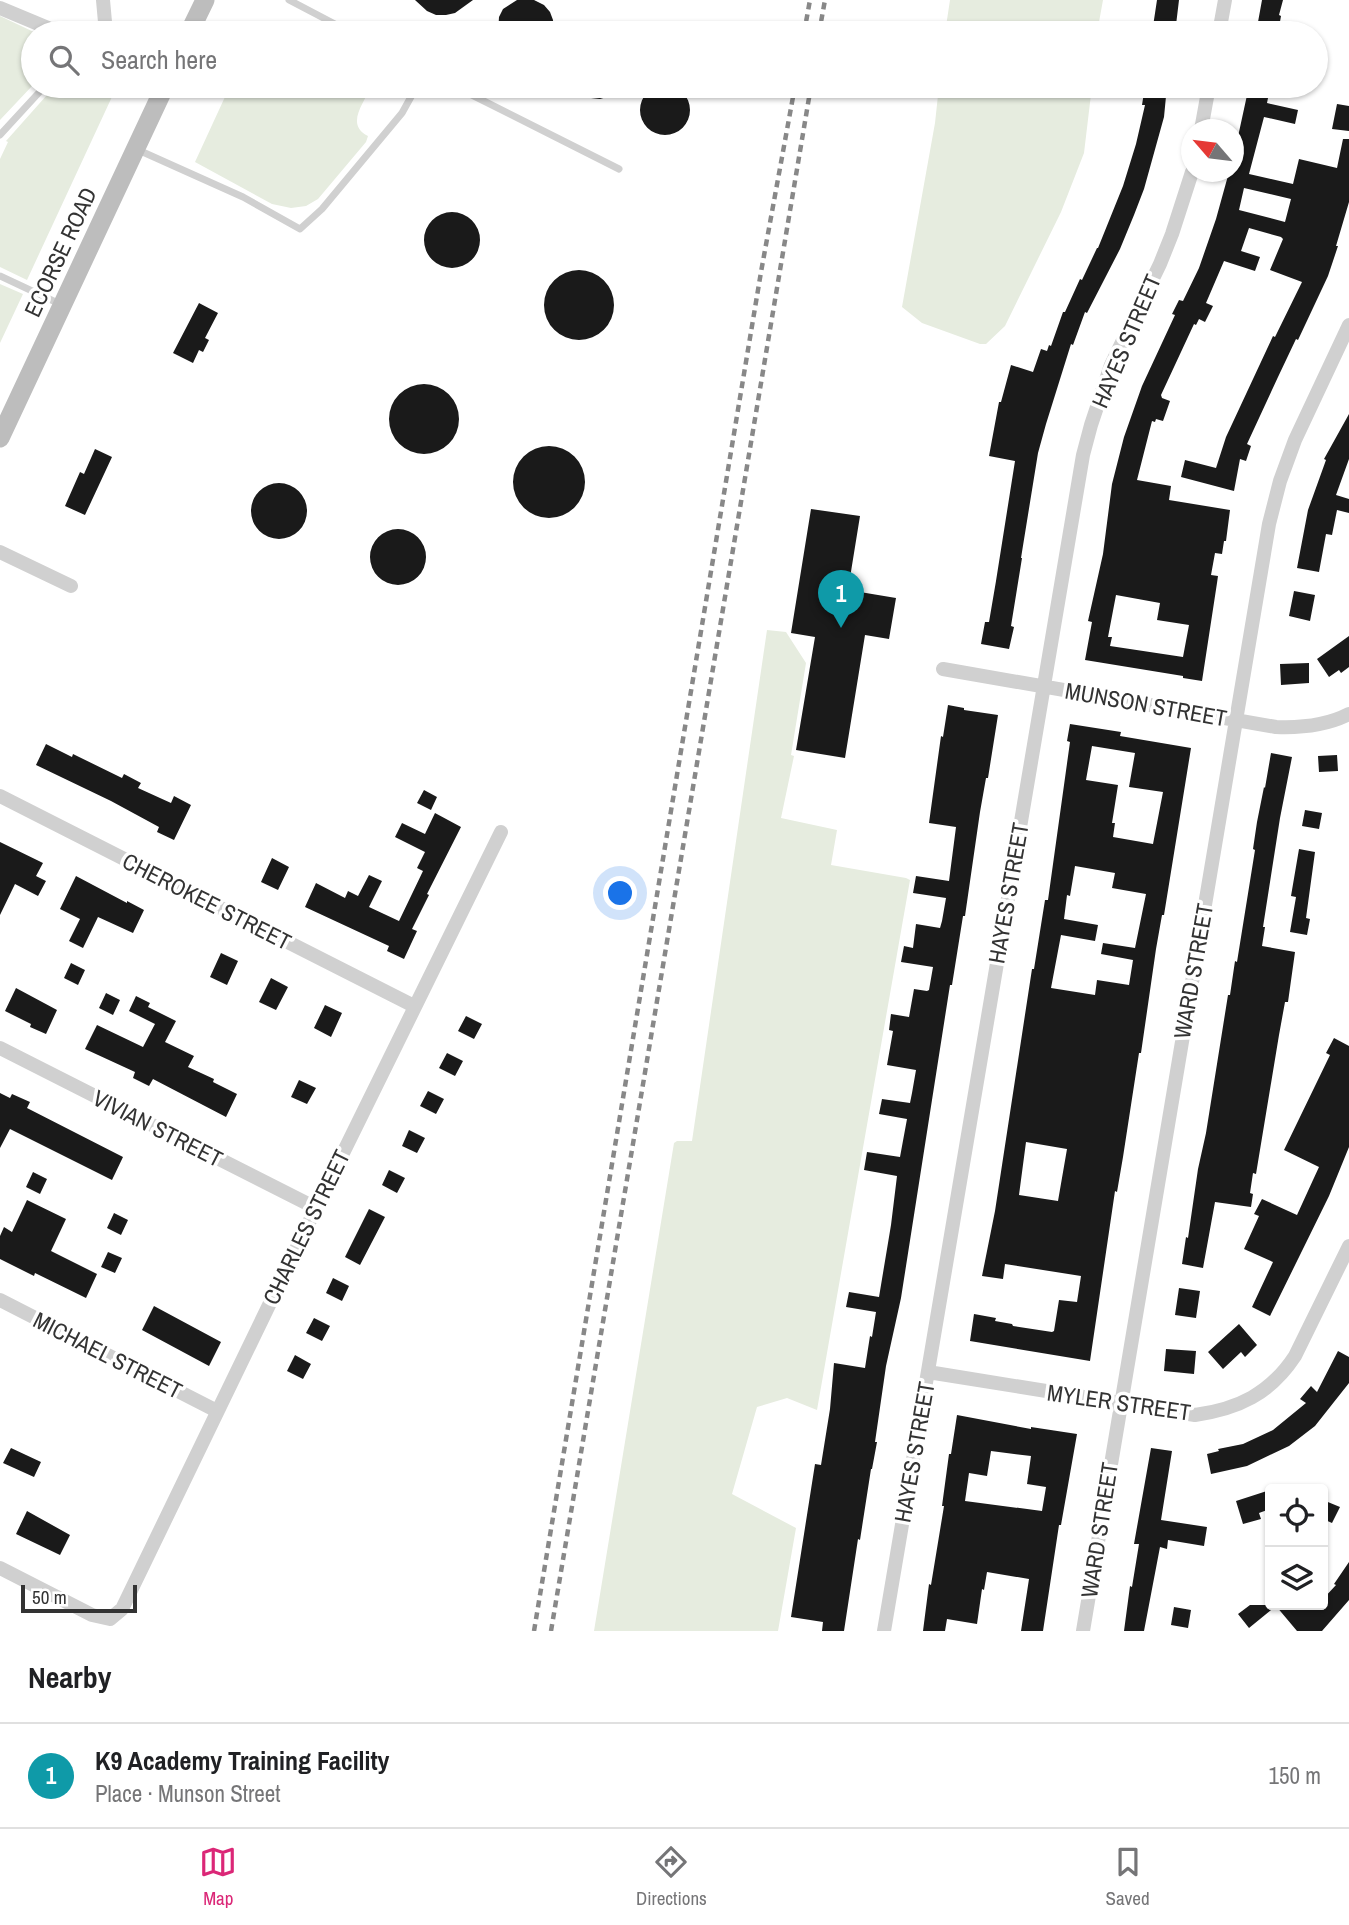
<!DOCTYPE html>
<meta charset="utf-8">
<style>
body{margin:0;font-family:"Archivo Narrow",sans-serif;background:#f6f6f6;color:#202124}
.controls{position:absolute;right:21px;bottom:21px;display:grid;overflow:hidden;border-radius:7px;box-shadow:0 2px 5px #0004}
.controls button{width:63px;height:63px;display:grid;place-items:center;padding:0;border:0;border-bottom:2px solid #e0e0e0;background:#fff;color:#202124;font:35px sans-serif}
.compass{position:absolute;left:1181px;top:119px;width:63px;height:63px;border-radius:50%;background:#fff;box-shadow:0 2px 5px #0004;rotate:298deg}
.scale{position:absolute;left:21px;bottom:18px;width:116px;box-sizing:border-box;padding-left:7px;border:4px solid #333;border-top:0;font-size:19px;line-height:24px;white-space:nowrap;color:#333;-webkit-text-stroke:5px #fff;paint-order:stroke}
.you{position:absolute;left:621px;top:894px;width:24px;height:24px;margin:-18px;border:5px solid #fff;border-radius:50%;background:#1a73e8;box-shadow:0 0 0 10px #1a73e833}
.badge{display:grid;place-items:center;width:46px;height:46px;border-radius:50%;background:#db2777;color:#fff;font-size:23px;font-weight:700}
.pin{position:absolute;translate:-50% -58px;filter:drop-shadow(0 2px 4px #0008)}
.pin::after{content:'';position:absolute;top:37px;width:24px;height:21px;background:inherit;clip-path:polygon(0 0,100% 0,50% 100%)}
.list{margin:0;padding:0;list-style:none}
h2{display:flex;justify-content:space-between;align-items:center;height:91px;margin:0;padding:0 28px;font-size:30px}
h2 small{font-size:23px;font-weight:400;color:#757577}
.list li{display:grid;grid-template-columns:46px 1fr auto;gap:21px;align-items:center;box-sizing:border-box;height:105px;padding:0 28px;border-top:2px solid #e0e0e0}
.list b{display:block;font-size:26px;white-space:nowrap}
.list p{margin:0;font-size:23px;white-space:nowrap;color:#757577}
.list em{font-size:23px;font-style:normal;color:#757577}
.icon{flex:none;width:38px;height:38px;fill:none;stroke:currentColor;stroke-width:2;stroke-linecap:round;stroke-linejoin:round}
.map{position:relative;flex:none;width:1349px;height:1631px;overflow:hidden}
.search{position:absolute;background:#fff;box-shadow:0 2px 5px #0004;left:21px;right:21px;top:21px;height:77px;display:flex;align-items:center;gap:18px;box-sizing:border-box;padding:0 24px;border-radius:38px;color:#757577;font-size:26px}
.sheet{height:196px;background:#fff}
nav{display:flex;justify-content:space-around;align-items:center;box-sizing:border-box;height:98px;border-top:2px solid #e0e0e0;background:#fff;font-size:19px;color:#757577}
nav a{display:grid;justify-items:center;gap:4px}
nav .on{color:#db2777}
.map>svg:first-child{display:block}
.green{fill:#e6ecdf}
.building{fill:#1a1a1a;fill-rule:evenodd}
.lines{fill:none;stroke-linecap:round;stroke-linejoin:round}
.lane{stroke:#d0d0d0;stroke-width:7}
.street{stroke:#d0d0d0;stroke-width:14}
.secondary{stroke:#bdbdbd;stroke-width:19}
.rail{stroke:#888;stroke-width:4.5;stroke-dasharray:7 5;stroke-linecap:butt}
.labels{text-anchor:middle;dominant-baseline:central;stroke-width:7;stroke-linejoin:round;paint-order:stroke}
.street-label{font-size:23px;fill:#333;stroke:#fff}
</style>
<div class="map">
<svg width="1349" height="1631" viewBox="0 0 1349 1631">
<rect width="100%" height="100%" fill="#fff"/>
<path class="green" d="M950,0H1103L1097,33H945Z
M0,16L36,33H33V85L0,120Z
M55,86H117L27,280L0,267V159L8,142L6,141Z
M230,86H263L270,89L277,86H371C364,104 345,124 368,136L366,142L318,199L306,206L291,208L272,204L195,162Z
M939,86H1092L1084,153L1061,212L1005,326L986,344H980L922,323L902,307L935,123Z
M0,284L23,294L0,343Z
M767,630L786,632L806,663L791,755L794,756L781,818L837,830L831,865L906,878L910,880L817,1410L787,1398L757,1407L732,1494L796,1528L778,1631H594L674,1143L677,1141H692Z"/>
<path class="building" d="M415,0H473L455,13L446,15H436L427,11Z
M517,0H534L544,5L550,12L553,20L554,33H498L499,17L503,9Z
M1157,0H1179L1176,25H1174L1173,33H1152Z
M1262,0H1283L1279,15L1281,16L1278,33H1256Z
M640 110a25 25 0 1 1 50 0a25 25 0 1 1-50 0Z
M561,86H632L633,89L600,99L591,98L561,87Z
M1145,86H1167L1164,117L1144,189L1134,215L1120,249L1087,313L1085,312L1073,345L1071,344L1046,424L1038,453L1021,558H1022L1011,626L1014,627L1009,649L981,644L985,622H989L996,581L1015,461L989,456L999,402H1001L1011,365L1033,372L1041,349L1047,351L1049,345L1051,346L1063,312H1065L1080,279L1082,280L1097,248H1098L1123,186L1136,144L1145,105H1142Z
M1249,86L1270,88L1267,103L1298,110L1295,124L1264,117L1249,174L1293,184L1299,159L1337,168L1343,139H1349V202L1336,246H1338L1328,276L1298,340L1296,339L1278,377L1247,444L1251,446L1246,461L1240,459L1234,491L1181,477L1185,460L1216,468L1226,437L1273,336L1275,337L1302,282L1270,270L1283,239L1281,237L1249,228L1241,251L1260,257L1255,271L1224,261L1206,303L1213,306L1205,322L1199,319L1196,325L1194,324L1161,395L1162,398L1170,401L1163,421L1156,419L1155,422L1152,421L1137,480L1171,486L1169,500L1230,510L1226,541H1224L1222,554L1215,553L1211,575L1218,576L1217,583L1202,681L1183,678V676L1085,660L1092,622L1088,621L1103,554L1112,484L1124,437L1142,386L1175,315L1172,314L1179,300L1183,301L1199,268L1216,219L1229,172H1234V155ZM1244,188L1291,199L1285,222L1239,210ZM1116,595L1160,603L1157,620L1189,625L1183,657L1110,646L1112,637H1108Z
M1337,104L1349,106V131L1332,129Z
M424 240a28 28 0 1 1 56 0a28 28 0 1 1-56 0Z
M544 305a35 35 0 1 1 70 0a35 35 0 1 1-70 0Z
M199,303L218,313L205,338L209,340L203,352L199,350L193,363L173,353Z
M389 419a35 35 0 1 1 70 0a35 35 0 1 1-70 0Z
M1349,414V459L1336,495L1349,499V513L1337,510L1332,535L1326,534L1319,572L1297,568L1308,510L1326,460L1324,459Z
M513 482a36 36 0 1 1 72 0a36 36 0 1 1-72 0Z
M95,449L112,457L85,515L65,506L80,472L84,474Z
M251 511a28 28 0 1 1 56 0a28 28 0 1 1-56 0Z
M811,509L860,516L848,590L896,598L889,639L865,635L845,758L796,750L815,637L791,633Z
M370 557a28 28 0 1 1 56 0a28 28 0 1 1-56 0Z
M1294,591L1315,595L1310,621L1289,616Z
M1349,636V667L1341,673L1339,670L1329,677L1317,659Z
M1309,663V683L1281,685L1280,664Z
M948,705L964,708V710L998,715L988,778H986L980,812L965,916H963L952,985H950L901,1298L886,1366L875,1442H877L872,1469H871L860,1540L858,1539L844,1631H822L823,1622L791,1617L815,1464L821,1465L830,1409L834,1363L865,1368L870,1336L872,1337L876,1312L846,1307L849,1292L879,1297L891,1225L897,1176L864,1170L867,1152L900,1157L907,1119L879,1114L882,1099L910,1103L912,1093L916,1070L887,1065L893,1031L889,1030L891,1014L909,1017L914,989L927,991L929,990L933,967L901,962L904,946L913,948L916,924L940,928L942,921L946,898L913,893L916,876L949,881L956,827L929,823L941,736L943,737Z
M1070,724L1121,732L1120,736L1191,748L1164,915H1162L1156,949L1141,1053H1139L1123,1157L1117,1192L1115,1191L1090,1361L970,1341L974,1314L996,1318L995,1321L1012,1324L1013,1326L1052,1332L1054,1331L1059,1300L1077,1302L1081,1276L1005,1264L1003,1279L982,1276L995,1211L1032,969H1034L1045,900H1048L1070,742L1067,741ZM1092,746L1135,753L1129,787L1163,792L1153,844L1113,837L1115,823H1112L1118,785L1086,780ZM1075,866L1115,873L1112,888L1146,894L1135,948L1103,943L1101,954L1133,960L1129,985L1097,980L1095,995L1051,988L1061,935L1095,941L1098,925L1064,919L1067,895L1070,896ZM1026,1142L1067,1149L1058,1201L1019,1195Z
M46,744L72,757L73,754L122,778L124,774L141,783L138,788L171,803L174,796L191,805L174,840L157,832L159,827L111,801L36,765Z
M1271,753L1292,757L1280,818L1263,927H1265L1262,946L1295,952L1288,1002H1285L1279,1035L1256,1174L1253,1173L1250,1193L1253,1194L1251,1207L1215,1202L1203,1268L1182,1264L1186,1237L1188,1238L1198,1169L1206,1133L1228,995H1230L1235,961L1237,962L1255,850L1253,849L1257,822L1264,787L1265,788Z
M1337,755L1338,771L1319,772L1318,756Z
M424,790L437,797L431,810L417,803Z
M1305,810L1322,813L1319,829L1302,826Z
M435,813L461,827L427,894L429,895L412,929L417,931L404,959L387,951L389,946L305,907L316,883L345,898L348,891L358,896L369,875L382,881L369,907L399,921L423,871L417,868L425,852L395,837L402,823L425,834Z
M0,842L43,863L36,876L46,881L38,896L15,884L0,915Z
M1299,849L1315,852L1306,918L1310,919L1307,935L1290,932L1296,897L1291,896Z
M272,858L289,867L278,890L261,882Z
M76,876L127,903V901L144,910L133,933L98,917L83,948L69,941L80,919L60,909Z
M221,953L238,961L227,985L210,977Z
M71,963L85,970L78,985L64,978Z
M271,978L288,987L276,1010L259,1002Z
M16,988L57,1010L46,1034L30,1027L31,1024L5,1011Z
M106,993L120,1000L113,1015L99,1008Z
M136,996L150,1003L148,1007L176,1021L165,1042L194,1056L188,1067L214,1079L213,1082L237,1094L226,1117L153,1079L149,1086L133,1078L135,1072L85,1049L97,1025L143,1047L155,1024L129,1011Z
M325,1005L342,1013L331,1037L314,1028Z
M466,1016L482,1024L474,1039L458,1031Z
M1334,1038L1349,1046V1147L1329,1196L1270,1316L1252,1307L1273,1262L1244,1249L1259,1216L1254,1214L1262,1199L1297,1215L1313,1180L1319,1167L1284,1150L1330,1055L1326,1053Z
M447,1053L463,1061L455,1076L439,1068Z
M299,1080L316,1088L307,1104L291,1097Z
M428,1091L444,1099L436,1114L420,1106Z
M0,1093L10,1098L12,1094L30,1102L27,1108L123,1157L112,1180L10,1129L0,1148Z
M409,1130L425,1138L417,1153L402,1146Z
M389,1170L405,1178L397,1193L382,1185Z
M33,1172L47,1179L40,1194L26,1187Z
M27,1200L66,1219L51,1251L97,1274L86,1298L35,1273L34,1276L0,1259V1236L4,1227L12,1232Z
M369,1209L385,1217L360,1265L345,1257Z
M114,1213L128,1220L121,1235L107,1228Z
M108,1252L122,1258L115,1273L101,1267Z
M333,1278L349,1286L342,1301L326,1293Z
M1179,1288L1200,1291L1196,1318L1175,1315Z
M154,1306L221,1342L209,1366L142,1330Z
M314,1318L330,1326L322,1341L306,1333Z
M1239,1324L1257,1345L1245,1357L1241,1352L1223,1369L1208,1352Z
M1166,1349L1196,1351L1194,1374L1164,1371Z
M1338,1351L1349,1357V1383L1315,1426L1289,1446L1247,1466L1211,1474L1207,1454L1219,1451L1218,1449L1243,1444L1273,1430L1306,1403L1300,1399L1311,1386L1317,1392Z
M295,1355L311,1364L303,1379L287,1371Z
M957,1415L1031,1429V1427L1077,1434L1061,1525H1059L1043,1631H1021L1029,1579L987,1572L984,1590L982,1589L977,1624L947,1619L945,1631H923L929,1584L931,1585L944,1506H942L949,1454H951ZM991,1451L1031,1456L1027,1484L1046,1487L1042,1511L965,1501L969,1473L987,1476Z
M11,1448L41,1462L34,1477L3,1463Z
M1151,1448L1172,1451L1161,1520L1207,1527L1204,1546L1168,1540L1167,1549L1160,1547L1144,1631H1124L1130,1586L1132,1587L1139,1544H1134Z
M1270,1490V1509L1259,1513L1261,1519L1243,1524L1236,1501Z
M1323,1500L1340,1507L1332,1523L1323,1519Z
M27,1511L70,1535L60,1555L16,1534Z
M1349,1562V1600L1322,1631H1297L1276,1606L1249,1628L1238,1614L1250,1605H1323V1599L1336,1585L1334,1584Z
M1174,1607L1191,1610L1188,1628L1171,1625Z"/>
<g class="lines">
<path class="lane" d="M289,0L352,33
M454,86L619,169
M0,135L45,86
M136,149L243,197L300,229L322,209L402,113L417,86
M0,276L62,305"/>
<path class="street" d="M103,0L106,33
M0,8L60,33
M1219,33L1225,0
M1201,130L1209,86
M0,552L71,586
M943,669L1276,727C1301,728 1326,726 1349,714
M0,796L414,1006
M0,1048L316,1208
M0,1300L217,1411
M928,1372L1195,1415C1238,1409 1270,1394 1295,1356L1349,1246
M0,1568L92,1615L110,1619L122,1609L316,1208L501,832
M884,1631L1083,455L1091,425L1111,365L1160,264L1172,234L1192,172
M1083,1631L1269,524L1280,481L1295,440L1349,325"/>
<path class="secondary" d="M189,33L205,0
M0,438L165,86"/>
<path class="rail" d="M804,33L810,0
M819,33L825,0
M534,1631L761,272L795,86
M551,1631L811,86"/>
</g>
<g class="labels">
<g class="street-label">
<text transform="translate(60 252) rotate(-65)">ECORSE ROAD</text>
<text transform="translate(1126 341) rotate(-67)">HAYES STREET</text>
<text transform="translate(1146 704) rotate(10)">MUNSON STREET</text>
<text transform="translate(1008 893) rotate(-80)">HAYES STREET</text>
<text transform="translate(207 901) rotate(27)">CHEROKEE STREET</text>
<text transform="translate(1193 971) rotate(-80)">WARD STREET</text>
<text transform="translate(158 1128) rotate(27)">VIVIAN STREET</text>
<text transform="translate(306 1227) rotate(-64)">CHARLES STREET</text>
<text transform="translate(108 1355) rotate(27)">MICHAEL STREET</text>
<text transform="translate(1119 1402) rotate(8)">MYLER STREET</text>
<text transform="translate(914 1452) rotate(-80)">HAYES STREET</text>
<text transform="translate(1099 1530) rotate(-81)">WARD STREET</text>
</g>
</g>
</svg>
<div class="controls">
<button><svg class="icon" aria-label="locate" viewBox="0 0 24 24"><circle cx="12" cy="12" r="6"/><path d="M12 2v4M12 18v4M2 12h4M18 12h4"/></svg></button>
<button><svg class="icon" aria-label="layers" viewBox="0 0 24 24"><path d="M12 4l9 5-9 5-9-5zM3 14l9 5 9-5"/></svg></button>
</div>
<svg class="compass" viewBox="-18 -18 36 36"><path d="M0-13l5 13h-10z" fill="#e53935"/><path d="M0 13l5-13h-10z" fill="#757577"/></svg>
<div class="scale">50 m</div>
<div class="you"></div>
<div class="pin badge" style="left:841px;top:628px;background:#0f9aa8">1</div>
<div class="search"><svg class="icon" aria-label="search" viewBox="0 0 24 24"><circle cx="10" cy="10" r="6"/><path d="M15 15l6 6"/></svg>Search here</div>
</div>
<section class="sheet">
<h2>Nearby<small></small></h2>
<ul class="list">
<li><span class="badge" style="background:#0f9aa8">1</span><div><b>K9 Academy Training Facility</b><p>Place · Munson Street</p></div><em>150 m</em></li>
</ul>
</section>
<nav>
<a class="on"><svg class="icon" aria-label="map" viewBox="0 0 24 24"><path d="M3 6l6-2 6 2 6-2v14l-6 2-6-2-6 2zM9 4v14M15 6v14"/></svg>Map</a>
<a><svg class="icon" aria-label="directions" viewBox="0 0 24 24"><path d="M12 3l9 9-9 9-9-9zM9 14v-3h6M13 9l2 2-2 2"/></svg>Directions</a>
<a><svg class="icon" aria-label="saved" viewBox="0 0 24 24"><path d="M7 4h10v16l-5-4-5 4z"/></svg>Saved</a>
</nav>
